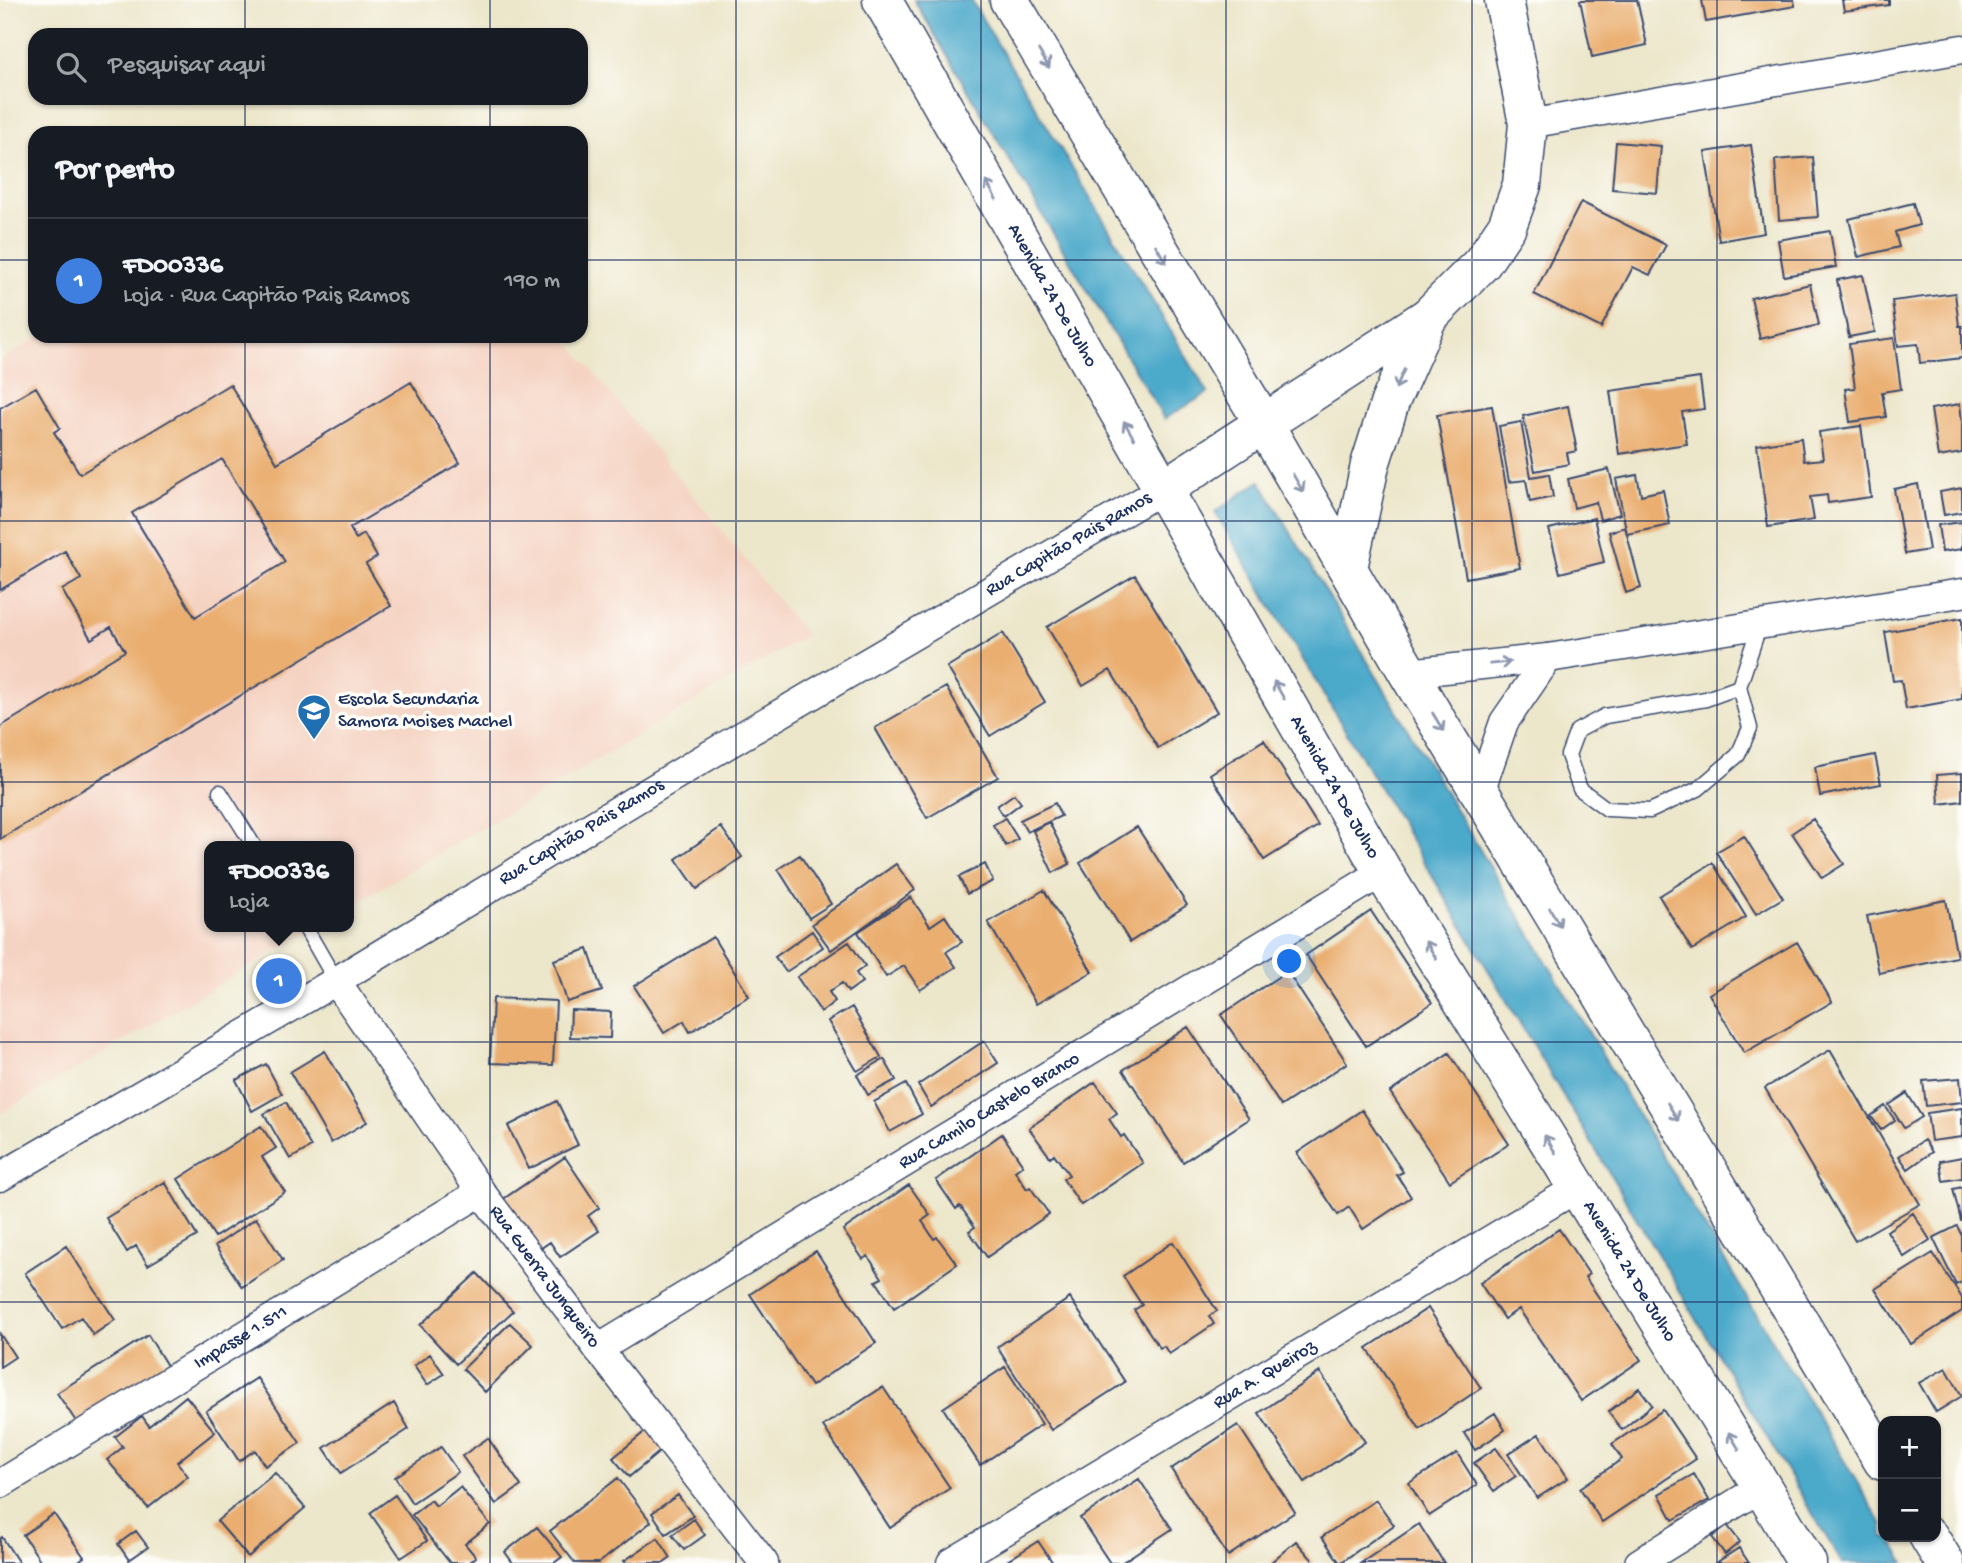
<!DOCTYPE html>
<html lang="pt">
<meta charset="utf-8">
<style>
body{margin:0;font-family:"Gochi Hand",sans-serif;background:#20242c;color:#f1f3f6}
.controls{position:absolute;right:21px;bottom:21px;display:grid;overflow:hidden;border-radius:14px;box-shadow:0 2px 5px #0004}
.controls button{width:63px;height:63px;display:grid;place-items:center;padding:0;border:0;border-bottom:2px solid #363941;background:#171b24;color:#f1f3f6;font:35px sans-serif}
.you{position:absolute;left:1290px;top:962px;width:24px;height:24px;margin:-18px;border:5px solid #fff;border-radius:50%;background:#1a73e8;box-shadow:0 0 0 10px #1a73e833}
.badge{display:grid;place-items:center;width:46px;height:46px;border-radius:50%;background:#ea580c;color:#fff;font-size:23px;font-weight:700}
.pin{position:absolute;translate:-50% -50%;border:4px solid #fff;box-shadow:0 2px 7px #0006}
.popup{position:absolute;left:204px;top:841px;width:150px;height:91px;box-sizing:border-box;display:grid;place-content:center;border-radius:14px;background:#171b24;filter:drop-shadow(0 2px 5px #0005);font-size:23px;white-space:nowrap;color:#9ea1a6}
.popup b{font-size:26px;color:#f1f3f6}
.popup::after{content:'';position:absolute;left:50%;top:100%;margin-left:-14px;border:14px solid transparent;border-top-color:#171b24}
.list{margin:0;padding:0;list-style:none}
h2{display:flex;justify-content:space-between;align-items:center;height:91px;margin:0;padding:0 28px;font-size:30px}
h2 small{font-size:23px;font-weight:400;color:#9ea1a6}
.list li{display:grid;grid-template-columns:46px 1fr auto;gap:21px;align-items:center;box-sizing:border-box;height:126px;padding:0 28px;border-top:2px solid #363941}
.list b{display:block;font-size:26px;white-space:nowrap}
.list p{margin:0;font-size:23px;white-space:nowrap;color:#9ea1a6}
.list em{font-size:23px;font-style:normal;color:#9ea1a6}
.icon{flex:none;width:38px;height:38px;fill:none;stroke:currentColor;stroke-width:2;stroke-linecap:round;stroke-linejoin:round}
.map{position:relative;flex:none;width:1962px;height:1563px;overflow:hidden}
.search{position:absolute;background:#171b24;box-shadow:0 2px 5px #0004;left:28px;top:28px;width:560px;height:77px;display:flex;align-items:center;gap:18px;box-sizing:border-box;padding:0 24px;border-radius:21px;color:#9ea1a6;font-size:26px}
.panel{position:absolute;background:#171b24;box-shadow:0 2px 5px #0004;left:28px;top:126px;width:560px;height:217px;border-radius:21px}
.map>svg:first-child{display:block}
.built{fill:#f5d3c2}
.water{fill:#4ca9ca;stroke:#346c94;stroke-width:2}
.building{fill:#eaae70;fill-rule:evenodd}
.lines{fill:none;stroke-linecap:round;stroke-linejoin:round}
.lane-casing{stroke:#3a4a6e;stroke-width:17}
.street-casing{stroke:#3a4a6e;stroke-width:31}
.secondary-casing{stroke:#3a4a6e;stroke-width:41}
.lane{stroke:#fff;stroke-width:14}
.street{stroke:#fff;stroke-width:28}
.secondary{stroke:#fff;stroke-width:38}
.oneway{stroke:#8d97ae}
.grid{fill:none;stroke:#1b2f5e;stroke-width:2;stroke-opacity:0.55}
.labels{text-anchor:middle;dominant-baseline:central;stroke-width:7;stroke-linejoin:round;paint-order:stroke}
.street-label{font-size:19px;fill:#1b2f5e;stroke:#fdfcf7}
.poi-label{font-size:19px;fill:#1b2f5e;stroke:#fdfcf7;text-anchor:start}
</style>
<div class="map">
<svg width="1962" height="1563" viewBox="0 0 1962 1563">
<rect width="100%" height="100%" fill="#fdfcf7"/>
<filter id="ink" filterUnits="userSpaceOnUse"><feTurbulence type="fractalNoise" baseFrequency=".0143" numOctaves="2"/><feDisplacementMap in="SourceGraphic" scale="14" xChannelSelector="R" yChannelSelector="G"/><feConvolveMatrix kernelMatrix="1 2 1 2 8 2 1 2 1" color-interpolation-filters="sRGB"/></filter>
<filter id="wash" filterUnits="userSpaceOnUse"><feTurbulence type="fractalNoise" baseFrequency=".00686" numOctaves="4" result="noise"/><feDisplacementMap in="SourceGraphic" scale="28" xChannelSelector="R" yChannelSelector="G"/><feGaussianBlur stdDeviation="1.57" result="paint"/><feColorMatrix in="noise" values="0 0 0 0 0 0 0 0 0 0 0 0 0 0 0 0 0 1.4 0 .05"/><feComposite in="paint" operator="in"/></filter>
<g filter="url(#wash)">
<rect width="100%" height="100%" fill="#ece6ca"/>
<path class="built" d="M40,336H564L806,635L349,907V846H209V927H316L0,1114V360Z"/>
<path class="water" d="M914,0H971L1208,393L1164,419Z
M1260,481L1883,1526V1537H1890L1905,1563H1842L1215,512Z"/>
<g id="blocks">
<path class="building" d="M1580,0H1637L1647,45L1592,57Z
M1702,0H1794L1795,6L1706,22Z
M1842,0H1889V5L1844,11Z
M1616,142L1661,146L1657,193L1612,189Z
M1751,145L1764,233L1719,241L1705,152Z
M1813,157L1818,217L1779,220L1775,160Z
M1581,202L1666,245L1650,275L1633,267L1601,328L1534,294Z
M1913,203L1919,225L1895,232L1899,247L1858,257L1849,219Z
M1830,231L1836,267L1784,276L1778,240Z
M1863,275L1875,332L1849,337L1837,280Z
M1810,284L1819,325L1760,339L1751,298Z
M1955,293L1959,326H1962V358L1920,363L1918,344L1898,346L1892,301Z
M1894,338L1901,389L1882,392L1886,417L1850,422L1845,389L1855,388L1849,344Z
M1700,378L1704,409L1682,412L1687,444L1619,454L1610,391Z
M411,382L460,463L350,528L356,539L364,534L377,557L366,564L391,606L0,839V727L125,651L111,627L91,639L62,590L81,579L65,551L0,590V408L36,387L60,428L54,432L80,474L230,384L277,463ZM222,459L285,562L195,617L132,513Z
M1960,404L1962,422V453L1938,457L1931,409Z
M1492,406L1520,568L1466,578L1437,415Z
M1568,406L1577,451L1567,453L1569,464L1535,471L1523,416Z
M1521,422L1531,477L1549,474L1553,497L1530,502L1526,480L1509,482L1499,426Z
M1861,426L1871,497L1828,503L1827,495L1810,497L1814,520L1768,527L1757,445L1801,438L1804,461L1823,459L1819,432Z
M1609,469L1620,514L1600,520L1596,502L1574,508L1568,479Z
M1637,475L1641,495L1663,490L1670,525L1627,534L1616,479Z
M1918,484L1929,550L1905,554L1894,489Z
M1962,488V512L1944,515L1940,492Z
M1594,518L1604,562L1560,573L1549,529Z
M1962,522V549L1942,552L1938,525Z
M1625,527L1641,588L1626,593L1609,532Z
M1135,575L1217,712L1158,748L1110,670L1083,686L1047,627Z
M1962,618V699L1906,709L1901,680L1893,681L1885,632Z
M1003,633L1045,702L990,736L947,667Z
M946,687L998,777L927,818L875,728Z
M1264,740L1318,826L1264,860L1210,774Z
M1875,755L1881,784L1820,796L1815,767Z
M1962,773V801L1939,804L1937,775Z
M1014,794L1021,803L1004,816L997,806Z
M1055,803L1061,816L1027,832L1020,820Z
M1005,818L1018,839L1006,846L993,825Z
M1813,819L1844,864L1822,878L1792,833Z
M1049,822L1070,864L1053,873L1033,831Z
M721,827L742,857L697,889L676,859Z
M1137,827L1187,905L1130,942L1080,863Z
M1744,836L1783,898L1756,914L1716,852Z
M800,855L831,904L809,918L778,869Z
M1713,863L1746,917L1692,950L1659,896Z
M896,864L915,890L831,950L812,924Z
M985,864L993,881L967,894L959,877Z
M1044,890L1092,972L1036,1004L988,922Z
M911,897L930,926L945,916L962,942L946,952L956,967L920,990L904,966L886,977L858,932Z
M1946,900L1957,957L1879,973L1867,916Z
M1371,911L1432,1003L1366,1046L1306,955Z
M812,931L823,947L786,972L775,957Z
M713,937L749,996L690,1032L684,1021L664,1033L634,986Z
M849,942L865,966L856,973L862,982L848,992L842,983L829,992L835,1001L821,1012L797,977Z
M1797,942L1832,1002L1744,1053L1709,994Z
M588,949L602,991L567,1002L554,960Z
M1287,971L1347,1063L1281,1106L1221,1015Z
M493,998L556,1001L553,1065L490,1063Z
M852,1007L881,1057L857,1071L828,1021Z
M571,1010L611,1012L610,1038L570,1037Z
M1188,1027L1249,1119L1183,1162L1123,1070Z
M984,1041L998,1063L931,1107L918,1085Z
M1830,1050L1920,1204L1855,1241L1765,1088Z
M325,1051L367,1122L331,1143L290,1072Z
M1449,1053L1509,1144L1450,1182L1390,1092Z
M884,1059L896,1080L868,1095L857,1075Z
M266,1064L282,1094L252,1111L236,1080Z
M1960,1078L1962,1102L1926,1106L1923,1081Z
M1095,1082L1117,1113L1109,1119L1121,1137L1124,1135L1143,1163L1081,1205L1063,1179L1069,1175L1054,1154L1050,1157L1029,1128Z
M906,1084L922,1114L890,1132L874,1102Z
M1907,1093L1922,1117L1904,1128L1889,1105Z
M557,1101L578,1145L529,1169L508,1126Z
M286,1102L311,1147L290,1159L264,1114Z
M1885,1106L1895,1120L1881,1130L1871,1116Z
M1962,1108V1137L1931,1141L1927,1113Z
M1362,1110L1403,1172L1397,1175L1411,1197L1363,1229L1349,1207L1338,1215L1297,1153Z
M261,1126L276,1148L262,1157L285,1192L215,1237L178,1179Z
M1002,1134L1023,1165L1015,1171L1027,1189L1030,1187L1049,1214L987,1257L969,1231L975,1227L960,1206L956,1209L936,1180Z
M1924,1140L1932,1152L1908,1169L1899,1156Z
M565,1157L599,1208L588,1216L599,1231L560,1257L550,1242L534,1253L499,1202Z
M1962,1157V1178L1943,1181L1940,1161Z
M165,1182L197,1236L148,1265L136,1246L127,1252L106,1218Z
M909,1185L930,1215L922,1221L934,1239L937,1237L957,1264L894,1308L876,1281L882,1278L868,1256L863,1259L843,1230Z
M1962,1187V1221H1961L1953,1189Z
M1913,1213L1930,1240L1904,1257L1887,1231Z
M256,1218L283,1260L242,1287L215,1246Z
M1957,1226L1962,1236V1282L1956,1285L1933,1238Z
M1559,1229L1589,1274L1585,1277L1641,1360L1581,1401L1519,1309L1504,1319L1480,1283Z
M1173,1242L1217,1311L1209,1316L1214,1324L1169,1354L1164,1346L1160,1348L1134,1310L1142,1305L1123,1276Z
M66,1246L115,1320L93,1335L81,1317L62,1329L25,1273Z
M816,1251L876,1343L811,1386L750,1294Z
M1933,1253L1962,1298V1311L1911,1344L1875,1289Z
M477,1273L513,1311L456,1364L420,1325Z
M1070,1298L1125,1382L1051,1430L997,1347Z
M1428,1308L1481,1388L1420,1429L1367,1348Z
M510,1323L533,1345L485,1392L463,1369Z
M0,1334L15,1357L0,1367Z
M148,1335L169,1369L79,1426L57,1393Z
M430,1354L444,1374L427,1385L414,1366Z
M1005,1367L1042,1424L980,1465L943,1408Z
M1946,1368L1962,1396L1936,1412L1919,1383Z
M1320,1372L1365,1442L1305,1482L1259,1413Z
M257,1378L300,1443L265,1466L255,1450L239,1461L206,1411Z
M883,1387L950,1488L890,1528L823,1426Z
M1639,1388L1652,1405L1622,1430L1608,1412Z
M186,1396L215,1432L177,1462L188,1476L148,1508L107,1460L123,1447L115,1437L142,1416L149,1426Z
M394,1403L409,1429L341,1473L324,1448Z
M1663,1410L1696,1459L1602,1522L1580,1488L1622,1459L1612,1444Z
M1495,1413L1505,1430L1475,1450L1464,1433Z
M1238,1425L1295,1512L1228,1556L1171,1469Z
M648,1429L664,1448L629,1477L613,1458Z
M1539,1434L1568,1478L1537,1498L1508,1454Z
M488,1438L521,1486L496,1504L462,1456Z
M441,1447L458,1472L412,1503L395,1477Z
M1496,1448L1516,1476L1494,1491L1474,1463Z
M1457,1453L1477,1485L1429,1516L1409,1483Z
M275,1473L305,1508L248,1557L217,1521Z
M1694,1474L1709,1500L1673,1520L1659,1494Z
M618,1478L651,1522L599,1563H575L550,1531Z
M1139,1479L1172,1529L1121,1563H1110L1080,1518Z
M460,1487L490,1524L465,1544L476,1557L469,1563H450L412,1515L431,1500L436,1506Z
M395,1495L427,1541L401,1558L370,1513Z
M678,1495L693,1516L666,1534L652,1513Z
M1376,1500L1394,1525L1340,1563L1322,1537Z
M54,1514L84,1557L76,1563H42L23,1535Z
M694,1519L705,1535L684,1550L672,1535Z
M1419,1524L1444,1563H1361Z
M1727,1525L1740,1542L1725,1554L1712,1537Z
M537,1527L562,1557L554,1563H513L505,1552Z
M136,1531L148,1547L129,1560L118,1544Z
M2,1537L19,1563H0V1539Z
M658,1538L671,1558L664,1563H626L624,1561Z
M1038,1541L1053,1563H1004Z
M1296,1541L1315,1563H1270Z
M1739,1548L1749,1563H1716Z"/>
</g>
</g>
<g filter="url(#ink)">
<use href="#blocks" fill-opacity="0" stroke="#3a4a6e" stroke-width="2"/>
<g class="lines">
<g class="lane-casing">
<path id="lane" d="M1739,687L1706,699L1605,716L1577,731L1568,755L1580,789L1607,809L1650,811L1698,789L1738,755L1750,728L1739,687L1760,624
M220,792L254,846
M305,927L336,981"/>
</g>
<g class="street-casing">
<g id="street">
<path d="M1528,124L1962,49"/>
<path d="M1408,673L1548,658L1962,593"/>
<path d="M1480,792L1504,722L1548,658"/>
<path id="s1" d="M336,981L481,1192L598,1349L764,1563"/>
<path id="s2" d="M0,1177L336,981L701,760L1163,489"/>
<path id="s3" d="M598,1349L1383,872"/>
<path id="s4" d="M0,1484L481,1192"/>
<path id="s5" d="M951,1563L1577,1188"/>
<path d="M1639,1563L1762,1487"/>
</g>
</g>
<g class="secondary-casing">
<g id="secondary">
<path id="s6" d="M882,0L1383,872L1762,1487L1807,1563"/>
<path d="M1009,0L1264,424L1408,673L1883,1461"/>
<path d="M1163,489L1428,317L1482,263L1507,226L1522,185L1528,124L1504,0"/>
<path d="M1348,568L1370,465L1390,402L1428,317"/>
<path d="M1929,1537L1945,1563"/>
</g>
</g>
<use href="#lane" class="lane"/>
<use href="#street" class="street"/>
<use href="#secondary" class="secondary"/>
</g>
<defs><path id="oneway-shaft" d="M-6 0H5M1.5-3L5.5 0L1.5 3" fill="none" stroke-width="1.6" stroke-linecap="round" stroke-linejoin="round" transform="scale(1.75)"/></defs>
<g class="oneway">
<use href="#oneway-shaft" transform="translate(1044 59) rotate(59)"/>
<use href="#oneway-shaft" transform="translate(991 190) rotate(-120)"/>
<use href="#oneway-shaft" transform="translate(1161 254) rotate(59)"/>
<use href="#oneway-shaft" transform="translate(1400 379) rotate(114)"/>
<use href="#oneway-shaft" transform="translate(1129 430) rotate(-120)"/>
<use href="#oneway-shaft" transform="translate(1298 483) rotate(60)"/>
<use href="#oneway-shaft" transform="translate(1500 663) rotate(-6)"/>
<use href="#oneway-shaft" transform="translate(1279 690) rotate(-120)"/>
<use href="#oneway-shaft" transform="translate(1438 722) rotate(59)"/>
<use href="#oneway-shaft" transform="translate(1555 917) rotate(59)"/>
<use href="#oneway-shaft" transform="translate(1431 950) rotate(-122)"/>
<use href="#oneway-shaft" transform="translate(1673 1112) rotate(59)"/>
<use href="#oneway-shaft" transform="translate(1550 1144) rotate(-122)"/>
<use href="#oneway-shaft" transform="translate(1734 1441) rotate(-122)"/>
</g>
</g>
<path class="grid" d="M245,0V35M490,0V35M736,0V1563M981,0V1563M1226,0V1563M1472,0V1563M1717,0V1563M245,98V133M490,98V133M0,260H35M581,260H1962M245,336V1563M490,336V1563M0,521H1962M0,782H1962M0,1042H1962M0,1302H1962"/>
<defs>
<g id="school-pin" transform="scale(1.75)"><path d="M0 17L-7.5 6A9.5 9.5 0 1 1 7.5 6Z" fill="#1f6fb2" stroke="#fdfcf7"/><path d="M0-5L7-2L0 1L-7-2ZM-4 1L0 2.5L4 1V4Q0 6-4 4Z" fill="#fff"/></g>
</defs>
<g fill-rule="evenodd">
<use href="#school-pin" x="314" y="711"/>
</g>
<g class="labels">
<g class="street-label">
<text stroke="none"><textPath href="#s6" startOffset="341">Avenida 24 De Julho</textPath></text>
<text stroke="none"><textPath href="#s2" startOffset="1242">Rua Capitão Pais Ramos</textPath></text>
<text stroke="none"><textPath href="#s6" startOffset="908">Avenida 24 De Julho</textPath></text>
<text stroke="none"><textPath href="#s2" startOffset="676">Rua Capitão Pais Ramos</textPath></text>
<text stroke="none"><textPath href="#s3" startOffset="458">Rua Camilo Castelo Branco</textPath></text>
<text stroke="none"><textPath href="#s6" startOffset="1475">Avenida 24 De Julho</textPath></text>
<text stroke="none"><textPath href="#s1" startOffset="362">Rua Guerra Junqueiro</textPath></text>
<text stroke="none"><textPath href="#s4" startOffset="282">Impasse 1.511</textPath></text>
<text stroke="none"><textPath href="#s5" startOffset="366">Rua A. Queiroz</textPath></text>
</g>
<g class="poi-label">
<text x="338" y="700">Escola Secundaria<tspan x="338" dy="22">Samora Moises Machel</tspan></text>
</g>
</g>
</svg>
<div class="controls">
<button>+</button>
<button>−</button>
</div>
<div class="you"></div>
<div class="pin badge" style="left:279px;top:981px;background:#3f7fe0">1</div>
<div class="popup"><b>FD00336</b>Loja</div>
<div class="search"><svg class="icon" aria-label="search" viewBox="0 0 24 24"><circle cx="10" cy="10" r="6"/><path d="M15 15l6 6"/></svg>Pesquisar aqui</div>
<section class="panel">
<h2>Por perto<small></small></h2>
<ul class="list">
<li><span class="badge" style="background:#3f7fe0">1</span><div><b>FD00336</b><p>Loja · Rua Capitão Pais Ramos</p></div><em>190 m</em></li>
</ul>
</section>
</div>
